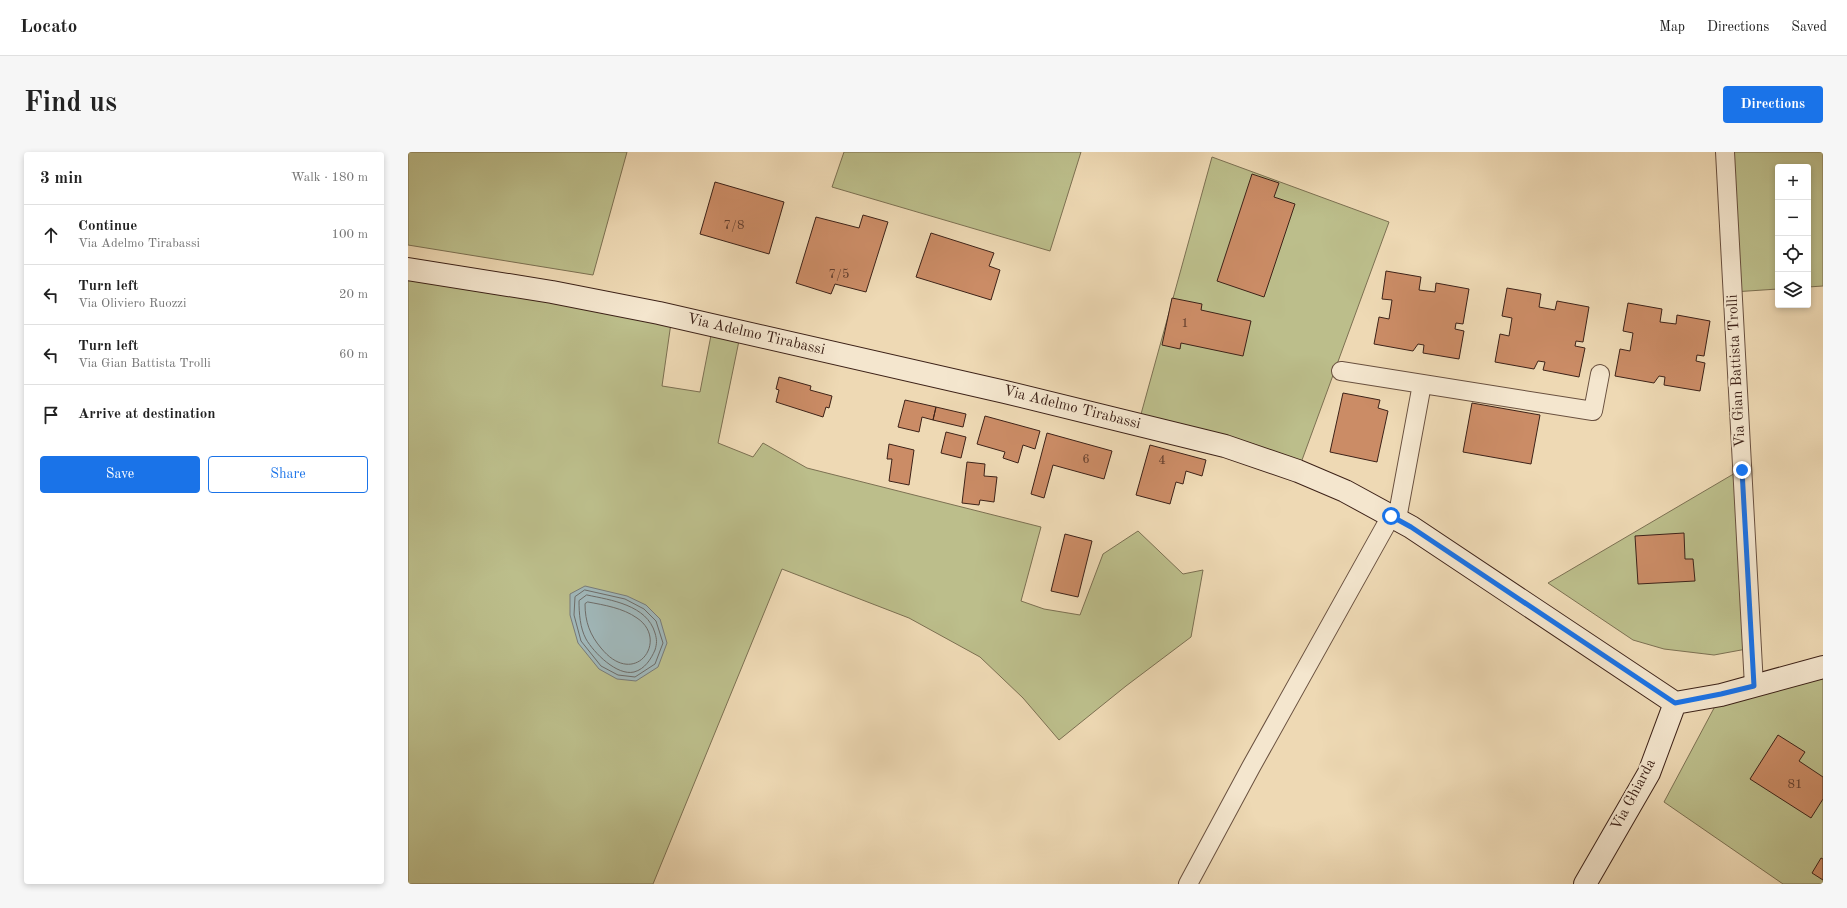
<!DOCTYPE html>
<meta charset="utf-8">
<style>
body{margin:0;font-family:"Old Standard TT",serif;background:#f6f6f6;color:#222}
.controls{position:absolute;right:12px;top:12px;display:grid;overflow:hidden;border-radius:4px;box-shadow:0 2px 6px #0003}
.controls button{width:36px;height:36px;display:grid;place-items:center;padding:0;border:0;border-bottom:1px solid #e0e0e0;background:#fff;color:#222;font:20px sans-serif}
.stop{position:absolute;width:12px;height:12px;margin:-9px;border:3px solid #1a73e8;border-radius:50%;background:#fff}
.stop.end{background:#1a73e8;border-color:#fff;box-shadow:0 1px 4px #0008}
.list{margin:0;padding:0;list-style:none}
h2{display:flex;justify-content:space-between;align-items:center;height:52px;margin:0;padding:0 16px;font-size:17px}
h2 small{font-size:13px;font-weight:400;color:#767676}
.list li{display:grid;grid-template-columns:26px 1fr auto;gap:12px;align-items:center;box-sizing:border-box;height:60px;padding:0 16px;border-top:1px solid #e0e0e0}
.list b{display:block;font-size:15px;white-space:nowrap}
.list p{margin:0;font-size:13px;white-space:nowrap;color:#767676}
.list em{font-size:13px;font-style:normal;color:#767676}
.actions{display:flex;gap:8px;padding:12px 16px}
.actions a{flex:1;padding:9px 0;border:1px solid #1a73e8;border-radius:4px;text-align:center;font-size:14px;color:#1a73e8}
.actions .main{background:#1a73e8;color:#fff}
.icon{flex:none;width:22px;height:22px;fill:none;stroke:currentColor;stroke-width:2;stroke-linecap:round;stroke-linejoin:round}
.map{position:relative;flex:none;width:1415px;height:732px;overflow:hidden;border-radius:4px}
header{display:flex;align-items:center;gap:24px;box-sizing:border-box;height:56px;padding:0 20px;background:#fff;border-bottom:1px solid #e0e0e0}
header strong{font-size:19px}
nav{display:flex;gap:22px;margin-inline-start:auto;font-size:14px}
.intro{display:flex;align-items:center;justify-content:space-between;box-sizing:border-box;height:96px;padding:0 24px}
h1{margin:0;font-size:28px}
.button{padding:10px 18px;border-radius:4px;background:#1a73e8;color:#fff;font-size:14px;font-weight:700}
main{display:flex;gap:24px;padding:0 24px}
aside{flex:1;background:#fff;border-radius:4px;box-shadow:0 2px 6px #0003}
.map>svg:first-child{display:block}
.green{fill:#bcbe8b;stroke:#7c7052}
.water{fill:#a0b7b9;stroke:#787b79}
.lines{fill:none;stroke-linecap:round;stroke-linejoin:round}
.shore{stroke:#6e6c68;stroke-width:1}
.building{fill:#cb8c66;stroke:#3d2218}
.street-casing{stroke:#69503f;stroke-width:20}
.secondary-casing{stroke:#3d2218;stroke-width:24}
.street{stroke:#f4e6ce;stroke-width:18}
.secondary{stroke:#f4e6ce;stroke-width:22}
.route{stroke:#1a73e8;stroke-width:5}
.labels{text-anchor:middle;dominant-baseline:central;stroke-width:4;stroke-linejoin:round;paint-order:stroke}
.number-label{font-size:13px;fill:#603c2c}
.street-label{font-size:15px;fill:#3d2218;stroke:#f4e6ce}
</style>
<header>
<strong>Locato</strong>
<nav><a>Map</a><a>Directions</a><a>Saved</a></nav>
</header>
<div class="intro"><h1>Find us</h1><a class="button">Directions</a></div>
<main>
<aside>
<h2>3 min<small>Walk · 180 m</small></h2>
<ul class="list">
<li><svg class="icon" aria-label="ahead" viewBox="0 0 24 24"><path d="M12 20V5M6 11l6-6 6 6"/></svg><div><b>Continue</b><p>Via Adelmo Tirabassi</p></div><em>100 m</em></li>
<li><svg class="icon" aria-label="left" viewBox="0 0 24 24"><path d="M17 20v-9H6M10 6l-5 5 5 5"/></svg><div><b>Turn left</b><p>Via Oliviero Ruozzi</p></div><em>20 m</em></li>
<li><svg class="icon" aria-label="left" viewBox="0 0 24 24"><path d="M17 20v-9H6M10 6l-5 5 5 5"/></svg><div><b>Turn left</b><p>Via Gian Battista Trolli</p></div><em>60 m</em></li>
<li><svg class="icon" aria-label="arrive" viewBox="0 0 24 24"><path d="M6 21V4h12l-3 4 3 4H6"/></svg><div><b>Arrive at destination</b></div></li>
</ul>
<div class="actions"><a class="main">Save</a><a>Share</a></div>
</aside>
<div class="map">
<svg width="1415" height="732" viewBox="0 0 1415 732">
<rect width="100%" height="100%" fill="#eed9b4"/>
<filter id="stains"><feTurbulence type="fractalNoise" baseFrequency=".005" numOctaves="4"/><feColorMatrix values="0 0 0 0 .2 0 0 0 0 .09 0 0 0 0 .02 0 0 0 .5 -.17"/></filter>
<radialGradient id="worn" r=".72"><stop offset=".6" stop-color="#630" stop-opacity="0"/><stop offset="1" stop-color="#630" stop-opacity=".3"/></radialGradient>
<path class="green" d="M0,0H219L185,123L0,93Z
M436,0H673L642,99L424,35Z
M1317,0H1415V134L1400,135V15H1370V137L1325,140Z
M804,5L981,70L890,319L730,273Z
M0,117L264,164L254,234L292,240L305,173L333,179L310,291L345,305L355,291L399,316L633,375L613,449L636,457L672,463L695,402L730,379L775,422L795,418L783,485L718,534L651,588L615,546L572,505L501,466L374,417L245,732H0Z
M1334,317L1344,496L1306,503L1256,497L1225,488L1140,431Z
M1415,515V732H1375L1256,650L1313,543Z"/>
<path class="water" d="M177,434L219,444L238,453L252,467L259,491L250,515L228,529L209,527L191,517L170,491L162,463V442Z"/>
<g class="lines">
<path class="shore" d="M177,438L217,447L236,457L248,469L255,491L247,512L227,525L210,523L193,514L173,489L166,463L167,445Z
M179,443C203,448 239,453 247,481C249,488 249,491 247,498C243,507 237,517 226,520C209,524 186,501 178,487C172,476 171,461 171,449Z
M180,450C196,453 215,456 229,466C262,488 227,538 193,496C182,483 177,470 177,452Z"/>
</g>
<path class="building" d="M844,22L871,31L866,45L887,52L856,145L809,129Z
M307,30L376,50L361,102L292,82Z
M1400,44L1401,81H1400Z
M455,63L480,70L458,140L427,132L423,142L388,131L408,65L451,76Z
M523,81L586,101L581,114L592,118L583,148L508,125Z
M978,119L1013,125L1011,138L1027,140L1028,131L1061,137L1055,172L1048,171L1047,177L1056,179L1051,207L1015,201L1016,193L1010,192L1005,199L966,192L971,165L981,167L984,148L974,147Z
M1099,136L1133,142L1131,155L1147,158L1149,149L1181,155L1175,190L1168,189L1167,194L1177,196L1171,225L1135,218L1137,210L1130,209L1126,217L1087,210L1092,182L1101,184L1104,166L1094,164Z
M764,146L794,152L793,158L843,169L835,204L773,191L772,197L754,193Z
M1220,151L1254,157L1252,170L1268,172L1269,163L1302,169L1296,204L1289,203L1288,209L1297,211L1292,239L1256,233L1257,225L1251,224L1246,231L1207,224L1212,197L1222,199L1225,181L1215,179Z
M371,225L403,234L402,238L424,244L421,256L418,255L415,265L368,250L371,238L368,237Z
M935,241L972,248L970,256L980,259L969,310L922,300Z
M497,248L528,255L525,268L514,265L511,280L490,275Z
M1064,251L1132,263L1123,312L1055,300Z
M528,255L558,262L555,275L525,268Z
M577,264L632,279L627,297L615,293L610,311L595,306L597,300L569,292Z
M538,280L558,285L553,306L533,301Z
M639,281L704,299L696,327L645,313L636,346L623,342Z
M481,292L506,298L501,333L481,329L484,307H479Z
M742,293L798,308L794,324L778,319L775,332L768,330L762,352L728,343Z
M559,310L577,312L576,324L589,325L586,350L572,348L571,353L554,351Z
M1276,381L1277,407H1285L1287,429L1230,432L1227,384Z
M657,382L684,389L670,445L643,439Z
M1370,583L1397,600L1391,609L1415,625V647L1403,666L1342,627Z
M1413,706L1415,707V728L1404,721Z"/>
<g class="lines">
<g class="street-casing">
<path id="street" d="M1317,0L1346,534
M933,219L1185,259L1192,222
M989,367L1014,232
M780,732L843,615L983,364"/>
</g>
<g class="secondary-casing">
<path id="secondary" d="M0,117L144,140L251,161L597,240L817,294L890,319L937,339L1003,375L1267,551
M1267,551L1313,543L1415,515
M1177,732L1241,621L1267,551"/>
</g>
<use href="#street" class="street"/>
<use href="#secondary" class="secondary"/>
</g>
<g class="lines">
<path class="route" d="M983,364L1003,375L1267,551L1313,542L1346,534L1334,318"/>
</g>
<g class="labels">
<g class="number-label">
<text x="326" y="73">7/8</text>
<text x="431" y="122">7/5</text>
<text x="777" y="171">1</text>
<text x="678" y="307">6</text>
<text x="754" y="308">4</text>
<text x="1387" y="632">81</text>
</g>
<g class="street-label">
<text transform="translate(348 183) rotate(13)">Via Adelmo Tirabassi</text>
<text transform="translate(1329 219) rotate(-93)">Via Gian Battista Trolli</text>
<text transform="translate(664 256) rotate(14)">Via Adelmo Tirabassi</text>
<text transform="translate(1226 643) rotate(-62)">Via Ghiarda</text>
</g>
</g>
<rect width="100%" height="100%" filter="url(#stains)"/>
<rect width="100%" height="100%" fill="url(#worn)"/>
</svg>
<div class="controls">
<button>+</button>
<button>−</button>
<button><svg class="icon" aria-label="locate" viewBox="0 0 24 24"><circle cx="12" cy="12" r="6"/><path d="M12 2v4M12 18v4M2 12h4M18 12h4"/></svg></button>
<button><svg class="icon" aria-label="layers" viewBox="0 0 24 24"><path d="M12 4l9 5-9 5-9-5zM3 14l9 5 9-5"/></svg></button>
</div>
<div class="stop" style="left:983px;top:364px"></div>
<div class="stop end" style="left:1334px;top:318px"></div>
</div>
</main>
